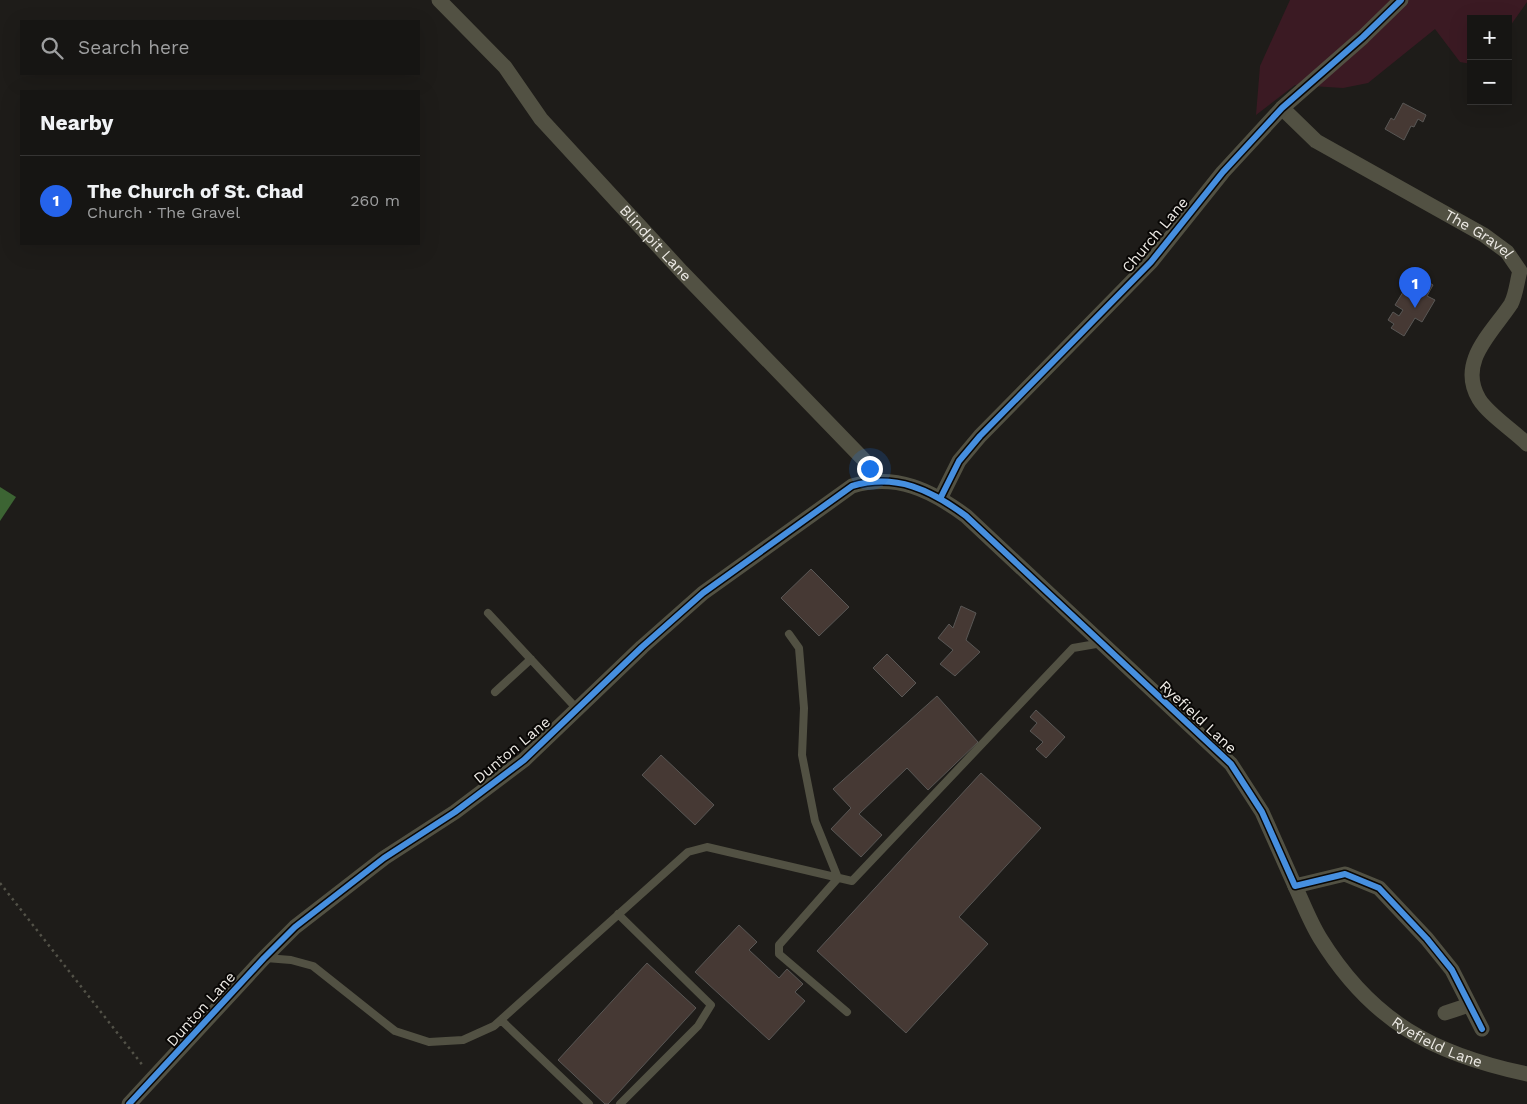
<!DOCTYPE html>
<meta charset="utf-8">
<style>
body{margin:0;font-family:"Work Sans",sans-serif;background:#232221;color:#f1f3f6}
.controls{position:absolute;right:15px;top:15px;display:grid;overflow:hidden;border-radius:0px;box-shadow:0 5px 20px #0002}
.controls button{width:45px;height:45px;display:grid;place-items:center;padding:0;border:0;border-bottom:1px solid #353433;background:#161513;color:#f1f3f6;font:25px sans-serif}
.you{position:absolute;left:869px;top:468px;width:18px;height:18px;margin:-12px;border:4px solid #fff;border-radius:50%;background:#1a73e8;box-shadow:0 0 0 8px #1a73e833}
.badge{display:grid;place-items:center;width:32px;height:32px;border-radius:50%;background:#2563eb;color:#fff;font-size:16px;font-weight:700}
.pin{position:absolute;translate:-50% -41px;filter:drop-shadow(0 1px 2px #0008)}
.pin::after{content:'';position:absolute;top:26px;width:18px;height:15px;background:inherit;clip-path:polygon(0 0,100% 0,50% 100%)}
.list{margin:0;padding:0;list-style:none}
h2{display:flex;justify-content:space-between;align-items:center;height:65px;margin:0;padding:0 20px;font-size:21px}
h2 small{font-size:16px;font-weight:400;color:#9e9fa0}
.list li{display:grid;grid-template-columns:32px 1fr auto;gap:15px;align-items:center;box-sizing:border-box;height:90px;padding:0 20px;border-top:1px solid #353433}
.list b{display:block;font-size:19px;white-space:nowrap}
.list p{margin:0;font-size:16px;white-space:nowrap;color:#9e9fa0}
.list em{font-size:16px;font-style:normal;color:#9e9fa0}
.icon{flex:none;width:28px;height:28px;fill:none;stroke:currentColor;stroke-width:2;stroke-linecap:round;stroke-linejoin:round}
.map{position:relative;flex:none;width:1527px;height:1104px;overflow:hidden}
.search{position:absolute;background:#161513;box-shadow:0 5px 20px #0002;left:20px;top:20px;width:400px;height:55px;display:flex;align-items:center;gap:12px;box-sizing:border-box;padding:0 18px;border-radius:0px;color:#9e9fa0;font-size:19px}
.panel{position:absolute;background:#161513;box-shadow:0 5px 20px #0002;left:20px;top:90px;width:400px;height:155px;border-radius:0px}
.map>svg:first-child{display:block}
.green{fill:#3b1a23}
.water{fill:#3c6433}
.building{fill:#463934;stroke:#595755}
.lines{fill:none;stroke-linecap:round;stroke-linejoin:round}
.path{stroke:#535248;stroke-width:2.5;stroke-dasharray:2.5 4;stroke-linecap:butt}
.lane{stroke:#525143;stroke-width:8}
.street{stroke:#525143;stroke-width:15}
.cycleway-casing{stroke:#090705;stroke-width:9}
.cycleway{stroke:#468fdf;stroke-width:6}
.labels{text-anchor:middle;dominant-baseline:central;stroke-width:4;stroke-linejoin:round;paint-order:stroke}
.street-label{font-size:15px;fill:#edeae5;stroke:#090705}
</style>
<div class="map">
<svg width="1527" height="1104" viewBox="0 0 1527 1104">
<rect width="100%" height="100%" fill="#1e1c19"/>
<path class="green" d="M1290,0H1527V2L1508,29V19H1471V64L1460,62L1435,29L1368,83L1343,88L1295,85L1256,115L1260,66Z"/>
<path class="water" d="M0,487L16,497L0,521Z"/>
<path class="building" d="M1403,103L1426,115L1423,122L1418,119L1414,127L1411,126L1404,140L1385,129L1391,118L1394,120Z
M1423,279L1433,285L1427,296L1435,300L1422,322L1415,318L1404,336L1391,328L1394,324L1388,320L1393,312L1399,316L1403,310L1395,305L1408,284L1416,289Z
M811,569L849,607L819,636L781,598Z
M961,606L976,613L966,640L980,652L955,676L940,664L953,650L938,638L949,624L953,628Z
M887,654L916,683L902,697L873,668Z
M937,696L978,742L928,790L907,768L859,814L882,835L861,857L831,829L851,808L833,789Z
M1036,710L1065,737L1046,758L1036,749L1043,742L1030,731L1037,723L1030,717Z
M661,755L714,805L695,825L642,775Z
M981,773L1041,828L959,917L988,944L906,1033L817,951Z
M739,925L757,942L749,950L779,978L787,969L803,984L795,992L805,1001L769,1040L695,972Z
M647,963L696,1008L608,1104H605L558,1060Z"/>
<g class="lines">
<path class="path" d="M0,883L144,1067"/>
<path class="lane" d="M488,613L578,710
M789,634L799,648L804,708L802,755L815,821L838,878L779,945V954L847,1012
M495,692L531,659
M618,914L711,1005L698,1026L620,1104
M266,958L291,960L313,966L395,1031L429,1042L463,1040L494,1026L688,852L707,847L852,881L1073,648L1102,643
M501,1020L589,1104"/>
<g class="street">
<path id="s1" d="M439,0L505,67L541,119L682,272L868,464L877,481"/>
<path id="s2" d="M1282,108L1316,141L1484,235L1507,252L1520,271C1517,281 1516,295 1511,304C1492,333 1457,362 1479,399C1488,414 1514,431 1527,444"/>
<path d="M941,497L959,461L980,436L1151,262L1223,172L1282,108L1363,37L1401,0"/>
<path id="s3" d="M1295,886C1303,903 1310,922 1320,938C1372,1022 1433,1054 1527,1074"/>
<path d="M1445,1013L1469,1005"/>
<path d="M129,1104L264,958L295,927L384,858L455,812L524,760L642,647L703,593L852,486C896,473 931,490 966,516L1231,764L1262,812L1295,886L1345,874L1379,888L1427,939L1452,970L1482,1029"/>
</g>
<g class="cycleway-casing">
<path id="cycleway" d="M941,497L959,461L980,436L1151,262L1223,172L1282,108L1363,37L1401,0
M129,1104L264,958L295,927L384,858L455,812L524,760L642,647L703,593L852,486C896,473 931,490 966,516L1231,764L1262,812L1295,886L1345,874L1379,888L1427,939L1452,970L1482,1029"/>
</g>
<use href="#cycleway" class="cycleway"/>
</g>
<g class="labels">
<g class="street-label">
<text transform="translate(1155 235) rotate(-50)">Church Lane</text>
<text stroke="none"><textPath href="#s2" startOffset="235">The Gravel</textPath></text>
<text stroke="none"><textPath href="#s1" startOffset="326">Blindpit Lane</textPath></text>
<text transform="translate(1198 717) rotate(43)">Ryefield Lane</text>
<text transform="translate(512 750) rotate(-40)">Dunton Lane</text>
<text transform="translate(201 1009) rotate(-48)">Dunton Lane</text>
<text stroke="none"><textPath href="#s3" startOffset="218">Ryefield Lane</textPath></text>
</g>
</g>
</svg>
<div class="controls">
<button>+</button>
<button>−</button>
</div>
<div class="you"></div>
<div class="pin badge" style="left:1415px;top:308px">1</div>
<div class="search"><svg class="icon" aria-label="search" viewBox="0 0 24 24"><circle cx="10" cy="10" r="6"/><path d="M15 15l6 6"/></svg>Search here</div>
<section class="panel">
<h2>Nearby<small></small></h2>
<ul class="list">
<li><span class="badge">1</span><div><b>The Church of St. Chad</b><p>Church · The Gravel</p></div><em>260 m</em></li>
</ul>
</section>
</div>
